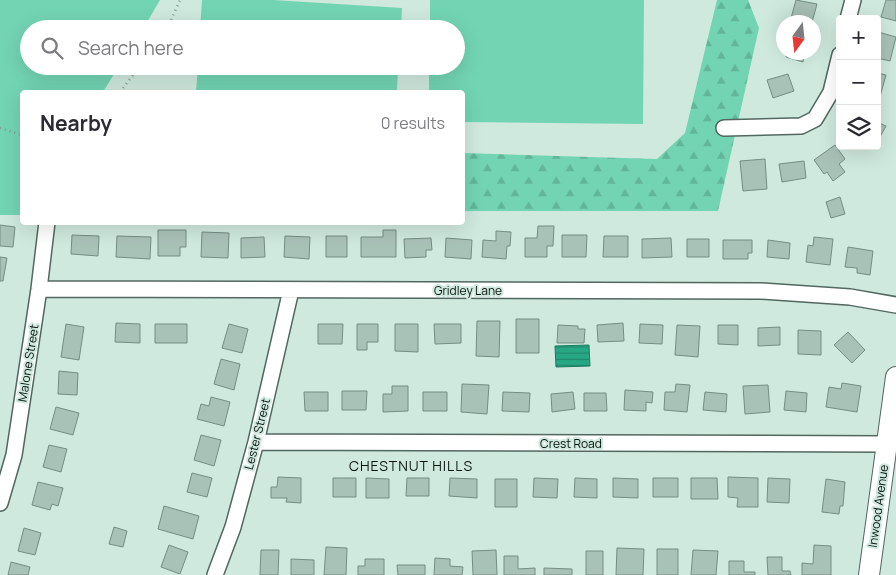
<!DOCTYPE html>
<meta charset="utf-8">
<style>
body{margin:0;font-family:Manrope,sans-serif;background:#f2f2f3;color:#2b2b33}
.controls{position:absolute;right:15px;top:15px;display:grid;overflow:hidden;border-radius:5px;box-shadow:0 5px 20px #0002}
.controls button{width:45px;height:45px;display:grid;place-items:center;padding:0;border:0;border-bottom:1px solid #e1e1e2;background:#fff;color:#2b2b33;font:25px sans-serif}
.compass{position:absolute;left:776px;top:15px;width:45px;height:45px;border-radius:50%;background:#fff;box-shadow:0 5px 20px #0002;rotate:195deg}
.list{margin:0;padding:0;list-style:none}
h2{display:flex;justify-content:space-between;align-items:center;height:65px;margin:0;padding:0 20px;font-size:21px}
h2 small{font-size:16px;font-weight:400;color:#7c7c81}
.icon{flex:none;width:28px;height:28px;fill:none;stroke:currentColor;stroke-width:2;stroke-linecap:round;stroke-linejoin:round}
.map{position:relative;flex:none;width:896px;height:575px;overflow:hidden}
.search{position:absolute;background:#fff;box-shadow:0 5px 20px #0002;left:20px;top:20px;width:445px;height:55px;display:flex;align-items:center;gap:12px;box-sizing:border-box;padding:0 18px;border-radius:28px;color:#7c7c81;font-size:19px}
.panel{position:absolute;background:#fff;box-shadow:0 5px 20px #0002;left:20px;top:90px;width:445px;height:135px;border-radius:5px}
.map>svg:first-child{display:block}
.forest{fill:url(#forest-firs)}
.green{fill:#72d4b3}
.water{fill:url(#water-rules);stroke:#1e7b61}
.building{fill:#a9c2b8;stroke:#758d83}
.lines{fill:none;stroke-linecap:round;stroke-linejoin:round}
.minor-casing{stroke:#51675f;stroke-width:18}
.tertiary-casing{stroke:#51675f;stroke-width:22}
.path{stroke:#869991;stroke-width:2.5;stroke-dasharray:1 4;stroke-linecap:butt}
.minor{stroke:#fff;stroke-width:15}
.tertiary{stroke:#fff;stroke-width:20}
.labels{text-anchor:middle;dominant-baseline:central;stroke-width:4;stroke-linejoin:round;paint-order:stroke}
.street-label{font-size:12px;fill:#0a130f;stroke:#cfe9de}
.neighbourhood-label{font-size:14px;letter-spacing:1px;fill:#0a130f;stroke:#cfe9de}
</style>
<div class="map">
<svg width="896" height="575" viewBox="0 0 896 575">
<defs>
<pattern id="forest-firs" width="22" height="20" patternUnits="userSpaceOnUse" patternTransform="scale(1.25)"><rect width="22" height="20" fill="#72d4b3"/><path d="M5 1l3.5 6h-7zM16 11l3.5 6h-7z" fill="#61b599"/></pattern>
<pattern id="water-rules" width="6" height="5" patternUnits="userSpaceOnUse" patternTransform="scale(1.25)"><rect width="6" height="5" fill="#27a884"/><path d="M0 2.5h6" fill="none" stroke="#20886a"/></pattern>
</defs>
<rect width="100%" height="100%" fill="#cfe9de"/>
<path class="forest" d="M717,0H748L759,28L718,211H463V153L657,159L685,133Z"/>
<path class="green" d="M0,0H160L143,29H29V66H119L103,92H22V215H0Z
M202,0H273L402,8L401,29H200Z
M430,0H644L643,124L463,122L462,92H429V66H456V29H430Z
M198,66H398L397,92H196Z"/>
<path class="water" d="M589,345L590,366L556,367L555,346Z"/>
<path class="building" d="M796,0L817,4L812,22H790Z
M886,0H896V21L881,17Z
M878,32L896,37L890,61L877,58Z
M787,52H805L803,62L786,57Z
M877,73L886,75L879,100L877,99Z
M788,74L794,91L773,98L767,80Z
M877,122L886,126L877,142Z
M835,145L845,159L839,164L845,172L833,181L827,172L824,174L814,160Z
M765,159L767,189L743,191L740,161Z
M804,161L806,178L782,182L779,164Z
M840,197L845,214L831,218L826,202Z
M0,225L15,227L13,247L0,246Z
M538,226H554L553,246H547V257H525V238H537Z
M158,230H186V247H180V256H158Z
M383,230H396V257H361V237H383Z
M496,231L511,232L510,246H507L506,259L482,257L483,240L496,241Z
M202,232L229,233L228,258L201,257Z
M72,235L99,236L98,256L71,254Z
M562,235H587L586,257H562Z
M117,236L151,237L150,259L116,257Z
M285,236L310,237L309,259L284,257Z
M326,236H347V257H326Z
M604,236H628V257H603Z
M264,237L265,257L241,258V238Z
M814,237L833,239L830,265L806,262L808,245L813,246Z
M431,238L432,250H426V257L405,258L404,239Z
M446,238L472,240L471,259L445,257Z
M671,238L672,257L642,258V239Z
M687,239H709V257H687Z
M723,240H752V253H748V259H723Z
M768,240L790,243L789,259L767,257Z
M848,247L873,251L870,275L857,273V268L845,267Z
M0,257L7,258L3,281H0Z
M516,319H539V353H516Z
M477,321H500L499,357L476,356Z
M116,323L140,324V343L115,342Z
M623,323L624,341L598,342L597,325Z
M66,324L84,327L79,360L61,357Z
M155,324H187V343H155Z
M229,324L248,329L242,353L222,348Z
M318,324H343L342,344H318Z
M357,324H378V342H367V350H357Z
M395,324H418V352L395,351Z
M434,324H461V343L435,344Z
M640,324L663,325L662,344L639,343Z
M558,325L578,326V329H585L584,343H557Z
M677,325L700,326L698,357L675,355Z
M718,325H738V345L718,344Z
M780,327V345L758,346V328Z
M798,330L821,331V355L798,354Z
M848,332L865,350L852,363L834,345Z
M221,359L240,364L234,390L214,384Z
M59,371L78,373L77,395L58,394Z
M842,383L861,386L857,412L826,407L829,387L841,389Z
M462,384L489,385L487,414L461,412Z
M676,384L690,385L687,412L664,410L665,392H675Z
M768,385L770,412L745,414L743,386Z
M392,386H408V411L383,412V394H392Z
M625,390L653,392L652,403L646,402V411L624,410Z
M342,391H367L366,410H342Z
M786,391L807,393L806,412L784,410Z
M304,392H328V411H305Z
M423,392H447V411H423Z
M503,392L530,393L529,412L502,411Z
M573,392L575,409L552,412L551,394Z
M705,392L727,394L726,412L703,410Z
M584,393H606L607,411H584Z
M211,397L230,402L224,426L197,419L201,404L209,406Z
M56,407L79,413L73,435L50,429Z
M201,435L221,440L214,466L194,460Z
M49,445L67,449L61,472L43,467Z
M192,473L212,478L207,497L187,492Z
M278,477L301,478V503L286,502L287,498H271V487H277Z
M728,477L758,478V507H737L738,498L728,497Z
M333,478H356V497H333Z
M366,478L389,479V498H366Z
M407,478H429V496H406Z
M450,478L477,479V498L449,496Z
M534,478L558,479L557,498L533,497Z
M575,478L597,479V498L574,497Z
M613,478L638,479V498L613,497Z
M653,478H678V497H653Z
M691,478H717L718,499H691Z
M768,478L790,479L789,503L767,502Z
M495,479H517V507H495Z
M826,479L845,482L843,506H840L839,514L822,512Z
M38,482L63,488L58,506L52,504L50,510L32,505Z
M164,506L199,516L193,539L158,529Z
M114,527L127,531L123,547L109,544Z
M24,528L41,533L35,555L18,551Z
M169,545L188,552L180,574L161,567Z
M814,545L831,546V575H802V563L813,564Z
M326,547L347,548L346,575H324Z
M617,548L644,549L643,575H616Z
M657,549H678V575H657Z
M261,550H279L278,575H260Z
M496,550L497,575H473L472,551Z
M693,550L718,551L716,575H691Z
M586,551H603V575H586Z
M504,556H518V569L535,568V575H504Z
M767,557H782V571H790L791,575H768Z
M435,558L450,559V566L463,567L462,575H434Z
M291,559L314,560V575H291Z
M365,559H384V575H358V566H365Z
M729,561H744V572H755V575H729Z
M11,562L30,567L28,575H8Z
M397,565H425V575H398Z
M544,568L572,569V575H544Z"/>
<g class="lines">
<g class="minor-casing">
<path id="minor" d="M848,19L853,0
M724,128L801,126L815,119L831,92L840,55
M39,289L761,291L850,297L896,305
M256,442L887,444
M0,503L14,455L39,289L47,222
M215,575L233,527L256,442L291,290"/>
</g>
<g class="tertiary-casing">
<path id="tertiary" d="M869,575L896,377"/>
</g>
<path class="path" d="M167,29L180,0
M120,92L140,66
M0,128L22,135"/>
<use href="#minor" class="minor"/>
<use href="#tertiary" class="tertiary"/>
</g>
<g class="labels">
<g class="street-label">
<text x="468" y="290">Gridley Lane</text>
<text transform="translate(28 363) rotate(-81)">Malone Street</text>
<text transform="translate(257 434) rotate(-76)">Lester Street</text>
<text x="571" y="443">Crest Road</text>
<text transform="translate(878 506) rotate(-82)">Inwood Avenue</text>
</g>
<g class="neighbourhood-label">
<text x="411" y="465">CHESTNUT HILLS</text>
</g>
</g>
</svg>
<div class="controls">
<button>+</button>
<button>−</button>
<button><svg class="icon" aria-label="layers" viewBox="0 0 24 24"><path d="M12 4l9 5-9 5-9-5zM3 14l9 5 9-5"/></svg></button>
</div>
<svg class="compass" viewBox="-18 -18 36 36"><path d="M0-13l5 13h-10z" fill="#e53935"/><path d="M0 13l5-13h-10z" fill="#7c7c81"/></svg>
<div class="search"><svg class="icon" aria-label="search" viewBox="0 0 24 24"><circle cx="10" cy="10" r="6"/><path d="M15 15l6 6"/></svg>Search here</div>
<section class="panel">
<h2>Nearby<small>0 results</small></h2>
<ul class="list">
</ul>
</section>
</div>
